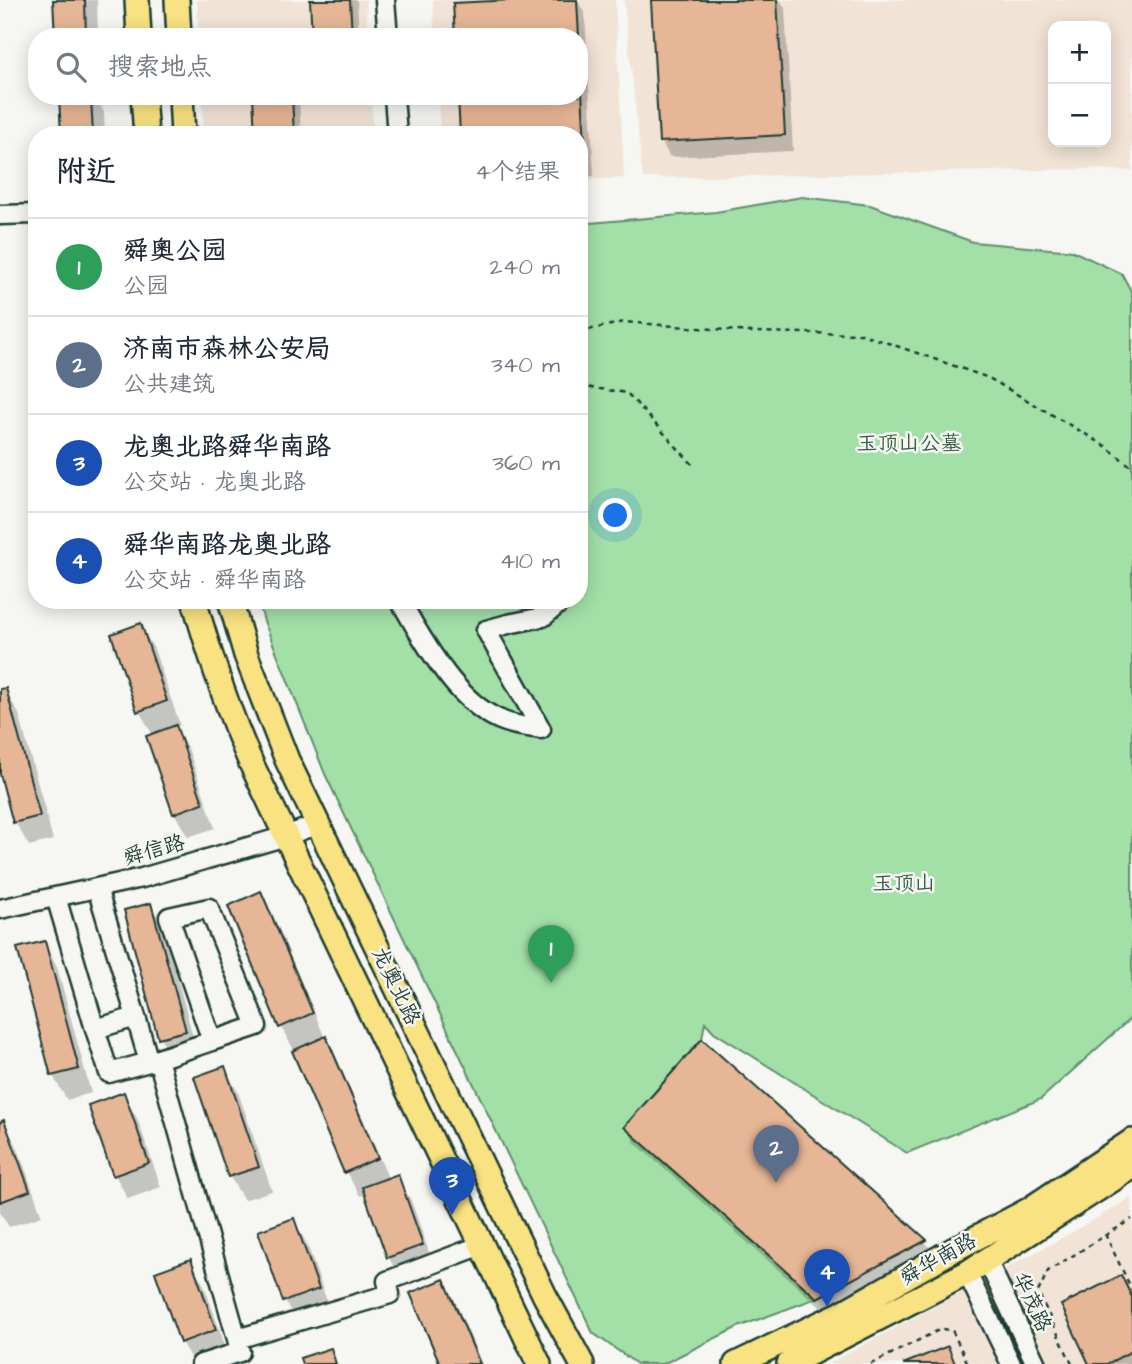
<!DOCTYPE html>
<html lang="zh">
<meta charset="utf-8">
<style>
body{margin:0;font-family:"Architects Daughter","LXGW WenKai TC",sans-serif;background:#f6f6f7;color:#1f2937}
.controls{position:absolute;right:21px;top:21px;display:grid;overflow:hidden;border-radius:14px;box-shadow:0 4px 18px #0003}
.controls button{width:63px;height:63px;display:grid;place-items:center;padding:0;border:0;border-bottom:2px solid #e0e1e3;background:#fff;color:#1f2937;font:35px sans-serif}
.you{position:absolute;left:616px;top:516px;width:24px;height:24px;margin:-18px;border:5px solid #fff;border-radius:50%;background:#1a73e8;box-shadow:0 0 0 10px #1a73e833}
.badge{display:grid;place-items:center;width:46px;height:46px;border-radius:50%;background:#111827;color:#fff;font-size:23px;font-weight:700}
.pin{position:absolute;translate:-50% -58px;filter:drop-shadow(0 2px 4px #0008)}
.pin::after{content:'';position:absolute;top:37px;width:24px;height:21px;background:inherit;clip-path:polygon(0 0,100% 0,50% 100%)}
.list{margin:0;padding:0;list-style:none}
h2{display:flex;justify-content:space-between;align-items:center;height:91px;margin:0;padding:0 28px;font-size:30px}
h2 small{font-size:23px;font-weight:400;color:#747a83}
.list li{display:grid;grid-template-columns:46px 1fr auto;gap:21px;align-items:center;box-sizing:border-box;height:98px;padding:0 28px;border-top:2px solid #e0e1e3}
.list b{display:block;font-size:26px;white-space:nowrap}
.list p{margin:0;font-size:23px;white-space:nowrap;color:#747a83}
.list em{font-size:23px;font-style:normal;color:#747a83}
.icon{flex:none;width:38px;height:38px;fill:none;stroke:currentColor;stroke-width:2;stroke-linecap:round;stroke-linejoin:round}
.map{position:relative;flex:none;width:1132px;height:1364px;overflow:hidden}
.search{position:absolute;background:#fff;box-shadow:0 4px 18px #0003;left:28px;top:28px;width:560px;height:77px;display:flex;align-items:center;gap:18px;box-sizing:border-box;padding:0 24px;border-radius:28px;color:#747a83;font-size:26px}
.panel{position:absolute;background:#fff;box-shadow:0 4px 18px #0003;left:28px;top:126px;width:560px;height:483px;border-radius:28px}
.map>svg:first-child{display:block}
.built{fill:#f1e3d6;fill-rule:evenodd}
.green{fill:#a2e0a7;stroke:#608e6e;stroke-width:2}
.shadow{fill:#0003}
.building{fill:#e6b696;stroke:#1f3d34;stroke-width:2}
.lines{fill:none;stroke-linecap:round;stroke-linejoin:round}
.minor-casing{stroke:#1f3d34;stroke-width:23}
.major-casing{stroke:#1f3d34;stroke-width:28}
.path{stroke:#1f3d34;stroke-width:2.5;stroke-dasharray:5 5;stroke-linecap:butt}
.minor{stroke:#f6f6f2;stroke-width:18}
.major{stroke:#f8e281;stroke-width:23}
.labels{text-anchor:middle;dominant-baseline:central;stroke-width:5;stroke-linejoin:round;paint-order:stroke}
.park-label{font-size:21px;fill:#395e4b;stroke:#f6f6f2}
.street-label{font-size:21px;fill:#1f3d34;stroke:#f6f6f2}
</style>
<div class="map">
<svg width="1132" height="1364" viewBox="0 0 1132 1364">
<rect width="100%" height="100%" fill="#f6f6f2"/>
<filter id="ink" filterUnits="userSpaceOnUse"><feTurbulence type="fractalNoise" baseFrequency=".0143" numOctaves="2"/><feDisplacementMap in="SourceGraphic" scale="14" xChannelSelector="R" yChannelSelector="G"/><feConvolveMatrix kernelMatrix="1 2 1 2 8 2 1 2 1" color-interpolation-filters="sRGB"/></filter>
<g filter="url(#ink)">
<path class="built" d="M197,0H366L368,37H199Z
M433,0H615L624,178L579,180V135H440L438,96H579V37H435Z
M624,0H1132V171L1088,169L643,178ZM1053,26H1106V142H1053Z
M202,96H371L373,135H204Z
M1132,1197V1364H828L1064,1237Z"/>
<path class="green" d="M802,197L870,205L973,242L1073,251L1122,274L1132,293V1017L1041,1099L907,1153L714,1032L705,1022L702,1039L624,1127L817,1298L738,1327L663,1364H637L593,1333L325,774L264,621L258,600H579V224L716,212Z"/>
<path class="shadow" d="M55,0H97L98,37H56Z
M312,0H357L359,37H314Z
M546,0H577L585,14L594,176L579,177V37H457Z
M653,0H780L785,8L793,151L670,157L661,141Z
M61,96H95L104,112L105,135H63Z
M254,96H299L301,135H256Z
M140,625L154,649L180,725L175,727L189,751L215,828L188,837L174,813L153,735L139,711Z
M5,690L19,714L53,840L29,846L15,822L0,767V691Z
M261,893L274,917L325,1038L339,1063L389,1180L397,1177L411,1200L435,1270L402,1282L389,1258L366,1193L360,1196L346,1172L295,1052L281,1027Z
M151,905L164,929L198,1055L174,1061L160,1037Z
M44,943L57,967L91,1093L67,1100L53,1076L19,950Z
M225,1069L238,1092L272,1191L244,1200L230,1177L197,1078Z
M123,1094L137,1118L161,1187L128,1199L115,1175Z
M3,1123L17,1146L42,1216L9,1227L0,1212V1124Z
M626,1127L925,1241L934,1256L827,1313L635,1143Z
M293,1220L307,1244L331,1313L298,1325L285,1301Z
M190,1261L204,1285L228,1354L194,1364L181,1342Z
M443,1281L457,1305L482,1364H442Z
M1132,1298V1364H1091Z"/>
<path class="building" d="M53,0H85L86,37H55Z
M310,0H350L352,37H312Z
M513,0H577L579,37H455L453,3Z
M651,0H777L785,135L659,142Z
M579,40L586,161H579V135H460L458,96H579Z
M59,96H91L93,135H61Z
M253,96H292L294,135H255Z
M141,623L167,701L137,712L111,634Z
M6,688L40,816L13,823L0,774V689Z
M176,725L203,803L173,814L146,736Z
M261,891L313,1013L279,1028L228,906Z
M151,903L186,1031L158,1038L124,910Z
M45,941L79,1069L51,1076L17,948Z
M326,1036L378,1158L344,1173L292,1051Z
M702,1039L927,1240L817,1298L624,1127Z
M225,1066L259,1167L228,1177L194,1077Z
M124,1092L149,1163L113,1176L88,1105Z
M4,1120L30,1191L0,1202V1122Z
M398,1174L423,1245L387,1258L362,1187Z
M294,1218L319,1289L283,1302L258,1231Z
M191,1259L216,1330L180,1343L155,1272Z
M1121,1275L1132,1297V1351L1107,1364H1089L1061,1305Z
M444,1279L480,1364H440L410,1293Z
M948,1346L955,1364H903Z
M331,1348L336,1364H302L300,1358Z"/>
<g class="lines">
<g class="minor-casing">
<path id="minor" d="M385,0L388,37
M394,96L397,135
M0,215L37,214
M399,600C407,611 412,622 419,633C439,666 466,707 503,721C515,726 528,727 541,729
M541,729L486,630L508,624L543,617L561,602V600
M56,897L95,1029L136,1017L97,888
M0,909L142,878L286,836L318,824
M95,1029L109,1073L149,1062L136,1017
M158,1059L237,1339L390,1294L387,1281L482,1245
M149,1062L257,1026L209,908L169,917L212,1041
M987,1260L1036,1364
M967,1273L1011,1364
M201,1364L240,1352L237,1339"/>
</g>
<g class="major-casing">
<path id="major" d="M137,0L139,37
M177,0L179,37
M143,96L146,135
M181,96L183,135
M194,600C210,656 228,711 251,763L539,1364
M230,600L246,655L287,760L545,1296L582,1364
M736,1364L842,1313L955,1249L1027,1211L1132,1141
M789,1364L967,1273L1132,1167"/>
</g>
<path class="path" d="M579,332L624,322L751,332L862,334L989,378L1104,445L1132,467
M579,386L627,393L695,467
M1105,1234L1132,1290
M871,1364L941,1329L952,1330L968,1364
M1072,1364L1038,1292L1048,1271L1132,1219"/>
<use href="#minor" class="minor"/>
<use href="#major" class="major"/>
</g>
</g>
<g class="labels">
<g class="park-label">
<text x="909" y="443">玉顶山公墓</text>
<text x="904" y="883">玉顶山</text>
</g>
<g class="street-label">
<text transform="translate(154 850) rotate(-15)">舜信路</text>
<text transform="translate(396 986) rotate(64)">龙奥北路</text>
<text transform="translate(938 1259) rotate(-29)">舜华南路</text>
<text transform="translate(1032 1302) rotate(65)">华茂路</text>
</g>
</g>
</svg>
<div class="controls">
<button>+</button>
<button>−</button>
</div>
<div class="you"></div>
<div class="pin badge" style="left:551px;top:983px;background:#2e9e5b">1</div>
<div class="pin badge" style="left:776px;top:1183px;background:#5c6f8a">2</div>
<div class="pin badge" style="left:452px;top:1215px;background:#1a4fb4">3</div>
<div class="pin badge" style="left:827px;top:1307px;background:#1a4fb4">4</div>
<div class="search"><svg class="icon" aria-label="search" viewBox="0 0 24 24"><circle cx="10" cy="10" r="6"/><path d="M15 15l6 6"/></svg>搜索地点</div>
<section class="panel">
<h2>附近<small>4个结果</small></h2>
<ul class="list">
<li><span class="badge" style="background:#2e9e5b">1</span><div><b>舜奥公园</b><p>公园</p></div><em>240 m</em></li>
<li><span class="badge" style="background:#5c6f8a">2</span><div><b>济南市森林公安局</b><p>公共建筑</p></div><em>340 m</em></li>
<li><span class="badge" style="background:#1a4fb4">3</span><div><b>龙奥北路舜华南路</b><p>公交站 · 龙奥北路</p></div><em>360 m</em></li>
<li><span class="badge" style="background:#1a4fb4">4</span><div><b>舜华南路龙奥北路</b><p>公交站 · 舜华南路</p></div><em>410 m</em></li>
</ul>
</section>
</div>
